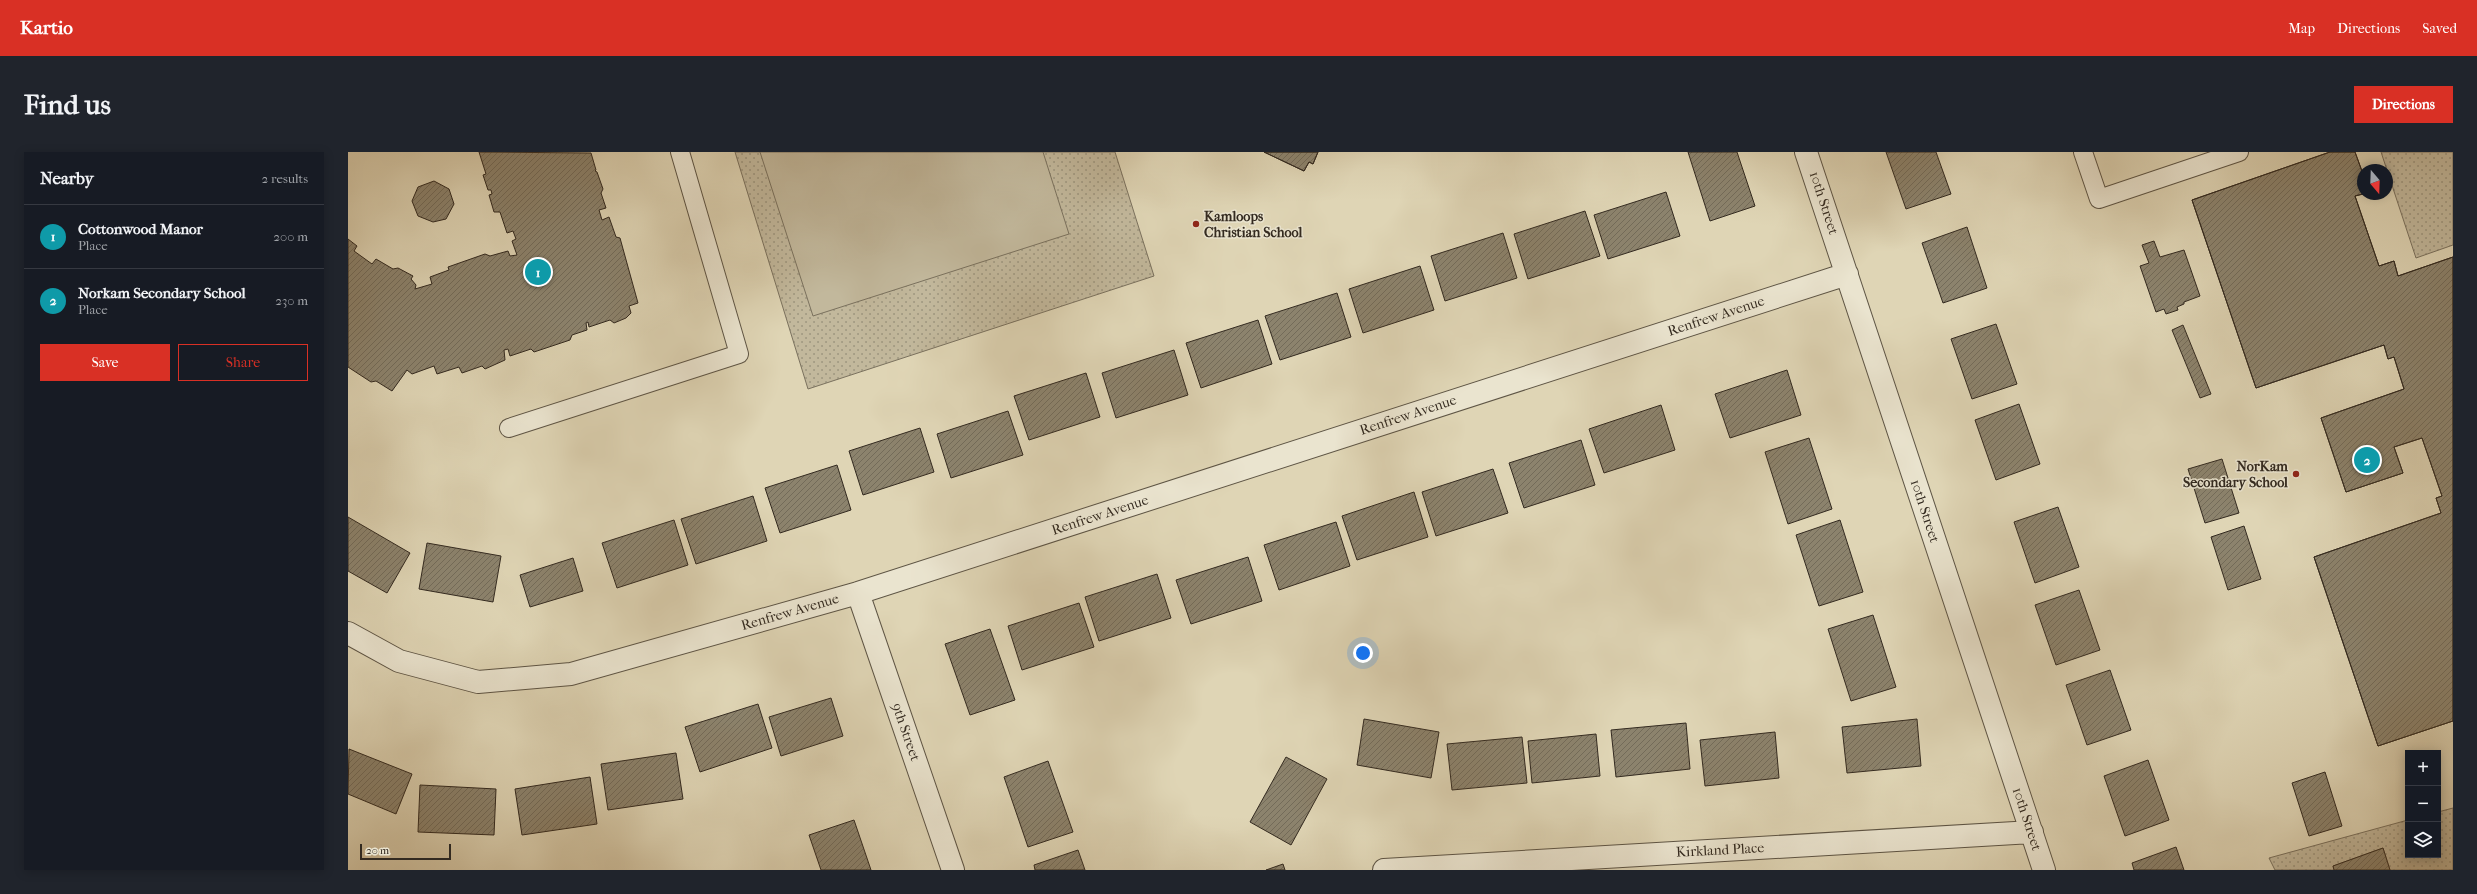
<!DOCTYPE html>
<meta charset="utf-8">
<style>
body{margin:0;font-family:"IM FELL French Canon",serif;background:#20242c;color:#f1f3f6}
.controls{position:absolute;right:12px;bottom:12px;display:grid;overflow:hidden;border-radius:0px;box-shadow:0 2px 10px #0003}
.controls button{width:36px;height:36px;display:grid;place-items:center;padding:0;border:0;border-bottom:1px solid #363941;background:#171b24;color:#f1f3f6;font:20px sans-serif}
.compass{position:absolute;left:2009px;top:12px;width:36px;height:36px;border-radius:50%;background:#171b24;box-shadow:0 2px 10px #0003;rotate:161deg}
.scale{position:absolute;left:12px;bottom:10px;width:91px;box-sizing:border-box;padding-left:4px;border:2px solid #332a20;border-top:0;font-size:11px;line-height:14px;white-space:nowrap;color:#332a20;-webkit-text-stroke:3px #eae4cf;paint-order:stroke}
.you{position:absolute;left:1015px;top:501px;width:14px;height:14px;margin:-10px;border:3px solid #fff;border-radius:50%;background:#1a73e8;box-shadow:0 0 0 6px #1a73e833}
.badge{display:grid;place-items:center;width:26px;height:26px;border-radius:50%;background:#d93025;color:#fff;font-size:13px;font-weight:700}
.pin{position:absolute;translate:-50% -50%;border:2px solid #fff;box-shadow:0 1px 4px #0006}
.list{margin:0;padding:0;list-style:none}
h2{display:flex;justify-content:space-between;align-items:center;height:52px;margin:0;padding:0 16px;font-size:17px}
h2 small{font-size:13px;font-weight:400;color:#9ea1a6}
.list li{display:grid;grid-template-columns:26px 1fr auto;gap:12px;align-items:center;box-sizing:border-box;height:64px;padding:0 16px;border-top:1px solid #363941}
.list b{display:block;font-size:15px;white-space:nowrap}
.list p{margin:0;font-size:13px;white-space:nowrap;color:#9ea1a6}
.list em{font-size:13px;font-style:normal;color:#9ea1a6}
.actions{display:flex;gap:8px;padding:12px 16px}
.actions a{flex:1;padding:9px 0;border:1px solid #d93025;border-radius:0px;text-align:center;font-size:14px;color:#d93025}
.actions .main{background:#d93025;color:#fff}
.icon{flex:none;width:22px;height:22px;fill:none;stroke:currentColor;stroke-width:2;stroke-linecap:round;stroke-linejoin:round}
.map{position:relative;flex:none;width:2105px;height:718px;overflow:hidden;border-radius:0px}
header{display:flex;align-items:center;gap:24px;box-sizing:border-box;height:56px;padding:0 20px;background:#d93025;color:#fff}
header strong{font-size:19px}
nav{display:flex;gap:22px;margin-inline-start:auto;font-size:14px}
.intro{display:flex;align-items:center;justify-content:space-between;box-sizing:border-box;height:96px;padding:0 24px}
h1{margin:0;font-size:28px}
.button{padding:10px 18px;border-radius:0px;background:#d93025;color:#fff;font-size:14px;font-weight:700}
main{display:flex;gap:24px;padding:0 24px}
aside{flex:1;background:#171b24;border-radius:0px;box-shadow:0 2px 10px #0003}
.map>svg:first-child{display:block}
.grass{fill:url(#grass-dots);stroke:#7a715e}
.park{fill:#c2b89c;stroke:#7a715e}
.building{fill:url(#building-hatch);stroke:#332a20}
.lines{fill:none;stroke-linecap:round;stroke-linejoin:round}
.lane-casing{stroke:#5e5545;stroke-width:20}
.street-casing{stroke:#5e5545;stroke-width:24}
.lane{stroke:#eae4cf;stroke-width:18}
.street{stroke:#eae4cf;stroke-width:22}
.poi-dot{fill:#8f2418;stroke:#eae4cf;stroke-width:1.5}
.labels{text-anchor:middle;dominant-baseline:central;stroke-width:3;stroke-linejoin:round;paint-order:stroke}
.street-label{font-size:14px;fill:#332a20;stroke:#eae4cf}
.poi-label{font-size:14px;font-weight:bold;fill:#332a20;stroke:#eae4cf;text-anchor:start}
</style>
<header>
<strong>Kartio</strong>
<nav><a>Map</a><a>Directions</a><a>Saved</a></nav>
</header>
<div class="intro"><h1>Find us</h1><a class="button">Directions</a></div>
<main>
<aside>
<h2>Nearby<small>2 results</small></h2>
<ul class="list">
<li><span class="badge" style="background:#0f9aa8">1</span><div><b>Cottonwood Manor</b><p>Place</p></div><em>200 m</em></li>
<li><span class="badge" style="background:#0f9aa8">2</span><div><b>Norkam Secondary School</b><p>Place</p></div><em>230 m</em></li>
</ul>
<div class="actions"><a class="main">Save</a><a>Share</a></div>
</aside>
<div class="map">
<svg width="2105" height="718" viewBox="0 0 2105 718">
<defs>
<pattern id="grass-dots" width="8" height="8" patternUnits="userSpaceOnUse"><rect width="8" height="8" fill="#c2b89c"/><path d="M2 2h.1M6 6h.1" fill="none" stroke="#9e967f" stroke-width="1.8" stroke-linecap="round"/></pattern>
<pattern id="building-hatch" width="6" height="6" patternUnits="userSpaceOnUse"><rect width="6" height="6" fill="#8c836d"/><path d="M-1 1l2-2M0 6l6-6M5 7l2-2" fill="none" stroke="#736b59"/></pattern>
</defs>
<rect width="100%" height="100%" fill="#dfd5b5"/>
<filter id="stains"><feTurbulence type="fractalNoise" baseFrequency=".005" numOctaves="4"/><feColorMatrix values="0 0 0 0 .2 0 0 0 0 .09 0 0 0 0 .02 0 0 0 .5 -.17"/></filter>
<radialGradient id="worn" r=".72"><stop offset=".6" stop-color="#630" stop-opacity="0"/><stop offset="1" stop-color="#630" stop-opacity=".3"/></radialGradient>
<path class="grass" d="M387,0H767L806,124L460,237Z
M2033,0H2105V93L2068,106Z
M2105,656V718H2042L2035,696L1985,714L1986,718H1927L1921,706L2060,668V703H2090V660Z"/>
<path class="park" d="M412,0H695L721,82L465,164Z"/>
<path class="building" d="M131,0L243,1L248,18L247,19L249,20L255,37L253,41L258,56L251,58L254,68L261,65L268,85L272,86L290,151L281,154L283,161L278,166L266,171L262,168L241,175L240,170L238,171L239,178L224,183L222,188L186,200L183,197L162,204L160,197L156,198L157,208L137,217L134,214L114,221L111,215L89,222L86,214L64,222L59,218L44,239L28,229L23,230L0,215V87L9,94L6,99L24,112L28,107L45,117L50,116L65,124L63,127L68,133L67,137L84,132L82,125L101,118L100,115L137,102L142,104L160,99L162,104L169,103L164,89L168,87L165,79L159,81L152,60H146L141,43L144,42L143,38H140L135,23L138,22Z
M916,0H970L965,12L961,10L956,19Z
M916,0H970L965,12L961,10L956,19Z
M1340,0H1389L1407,54L1362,69Z
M1538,0H1588L1603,42L1558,57Z
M1982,0H2007L2015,22V42L2007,44L2031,114L2046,109L2050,124L2105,105V569L2030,594L1966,405L2093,361L2088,346L2094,344L2074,286L2046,295L2055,321L1998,340L1973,266L2056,237L2046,205L2040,207L2036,193L1908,236L1844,48Z
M1982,0H2007L2015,22V42L2007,44L2031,114L2046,109L2050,124L2105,105V569L2030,594L1966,405L2093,361L2088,346L2094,344L2074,286L2046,295L2055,321L1998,340L1973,266L2056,237L2046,205L2040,207L2036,193L1908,236L1844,48Z
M86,29L101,37L106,52L98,67L85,70L70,64L64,49L70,35Z
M1318,40L1332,84L1260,107L1246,63Z
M1237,59L1252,104L1180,127L1166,82Z
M1619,75L1639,136L1595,151L1574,91Z
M1155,81L1169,126L1097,149L1083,104Z
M1806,89L1812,105L1836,98L1852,144L1836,150V152L1829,155L1830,158L1818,162L1816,157L1808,160L1792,114L1801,111L1794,93Z
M1072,114L1086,158L1015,181L1001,137Z
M989,141L1003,185L932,208L917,164Z
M910,168L924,212L853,236L838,191Z
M1648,172L1669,232L1624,247L1603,187Z
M1835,173L1863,242L1852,246L1824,178Z
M826,198L840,243L768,266L754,221Z
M1439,218L1453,263L1382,286L1367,242Z
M738,221L752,265L681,288L666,244Z
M1671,252L1692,312L1648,328L1627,268Z
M1313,253L1327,298L1256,321L1241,277Z
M660,259L675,303L603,326L589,282Z
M572,276L586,320L515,343L501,299Z
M1461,286L1484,357L1440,372L1417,300Z
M1233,288L1247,333L1176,356L1161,311Z
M1874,307L1891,361L1857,371L1840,317Z
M489,313L503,358L432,381L417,336Z
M1145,317L1160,361L1088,384L1074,340Z
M1066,340L1080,385L1009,408L994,364Z
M405,344L419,389L348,412L333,367Z
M1710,355L1731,415L1687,431L1666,370Z
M0,365L62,401L39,441L0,419Z
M326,368L340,413L269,436L254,391Z
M1492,368L1515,440L1471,454L1448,383Z
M988,370L1002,414L931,438L916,393Z
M1896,374L1913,427L1880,438L1863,385Z
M79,391L153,404L145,450L71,437Z
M900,405L914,449L843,472L828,428Z
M225,406L235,439L182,455L172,423Z
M809,422L823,466L751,489L737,445Z
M1731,438L1752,498L1708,513L1687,453Z
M731,451L746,495L674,518L660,474Z
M1525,463L1548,535L1503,549L1480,477Z
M642,477L667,548L622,563L597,492Z
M1762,518L1783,578L1739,593L1718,533Z
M483,546L495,584L433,604L421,565Z
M410,552L424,596L352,620L337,575Z
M1016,567L1091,580L1083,626L1009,613Z
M1569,567L1573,614L1499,621L1494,575Z
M1338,571L1342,617L1268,625L1263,578Z
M1427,580L1431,626L1357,634L1352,588Z
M1248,582L1252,624L1184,631L1180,589Z
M1174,585L1179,631L1104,638L1099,592Z
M1,597L64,622L48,662L0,642Z
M328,601L335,647L260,658L253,612Z
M938,605L979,627L943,693L902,670Z
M1800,608L1821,668L1777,684L1756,624Z
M700,609L725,680L680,695L656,625Z
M1977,620L1994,674L1961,684L1944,631Z
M242,625L249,672L174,683L167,637Z
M72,633L148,637L146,683L70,680Z
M506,668L523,718H473L461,683Z
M1828,695L1836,718H1786L1784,711Z
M2035,696L2042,718H1986L1985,714Z
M730,698L737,718H687L686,713Z
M935,712L937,718H918Z"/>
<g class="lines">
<g class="lane-casing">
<path id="lane" d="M1735,0L1751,47L1891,0
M161,276L391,202L332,0"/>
</g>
<g class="street-casing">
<path id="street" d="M1458,0L1696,718
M510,441L605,718
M0,481L51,509L130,530L223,522L510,441L1499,122
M1036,718L1684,680"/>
</g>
<use href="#lane" class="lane"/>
<use href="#street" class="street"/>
</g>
<g class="poi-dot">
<circle cx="848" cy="72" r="4"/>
<circle cx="1948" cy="322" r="4"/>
</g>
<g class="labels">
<g class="street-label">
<text transform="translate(1476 51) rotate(72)">10th Street</text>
<text transform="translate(1368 164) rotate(-18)">Renfrew Avenue</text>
<text transform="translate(1060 263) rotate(-18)">Renfrew Avenue</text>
<text transform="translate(1577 359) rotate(72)">10th Street</text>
<text transform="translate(752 363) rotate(-18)">Renfrew Avenue</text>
<text transform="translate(442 460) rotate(-16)">Renfrew Avenue</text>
<text transform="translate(558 580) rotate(71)">9th Street</text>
<text transform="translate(1679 667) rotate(72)">10th Street</text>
<text transform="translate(1372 698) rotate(-3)">Kirkland Place</text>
</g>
<g class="poi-label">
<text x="856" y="64">Kamloops<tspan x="856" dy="16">Christian School</tspan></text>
<text x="1940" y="314" text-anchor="end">NorKam<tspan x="1940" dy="16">Secondary School</tspan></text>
</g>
</g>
<rect width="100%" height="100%" filter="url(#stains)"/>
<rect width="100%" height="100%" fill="url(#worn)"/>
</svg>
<div class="controls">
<button>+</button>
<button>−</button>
<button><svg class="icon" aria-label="layers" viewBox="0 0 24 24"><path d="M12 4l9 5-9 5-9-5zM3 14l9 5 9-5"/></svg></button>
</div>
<svg class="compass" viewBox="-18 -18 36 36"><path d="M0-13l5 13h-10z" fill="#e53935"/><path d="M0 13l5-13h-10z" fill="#9ea1a6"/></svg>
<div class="scale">20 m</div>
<div class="you"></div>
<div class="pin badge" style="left:190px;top:120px;background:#0f9aa8">1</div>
<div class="pin badge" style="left:2019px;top:308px;background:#0f9aa8">2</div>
</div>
</main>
